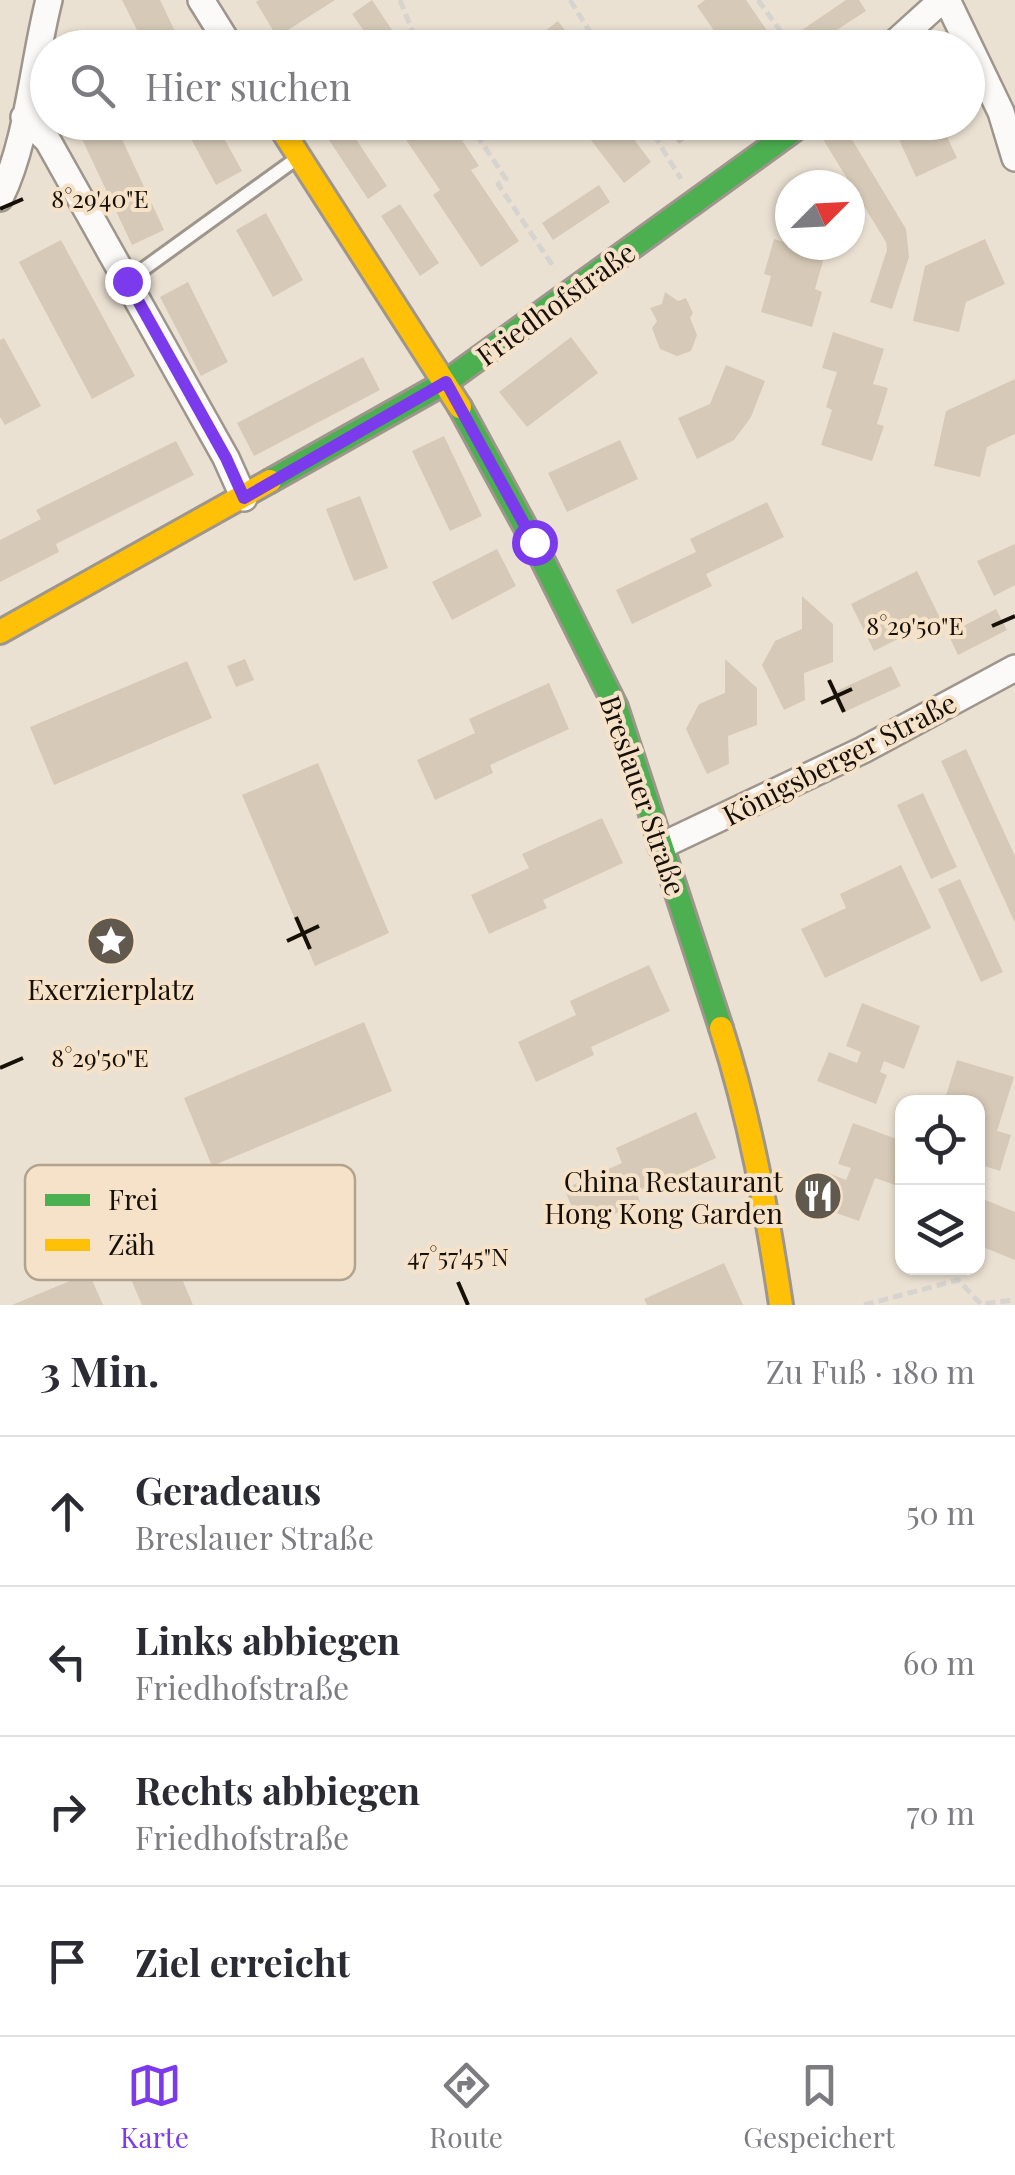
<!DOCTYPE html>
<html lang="de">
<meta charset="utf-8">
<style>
body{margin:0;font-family:"Playfair Display",serif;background:#f7f7f7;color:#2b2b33}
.controls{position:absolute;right:30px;bottom:30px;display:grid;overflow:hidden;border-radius:20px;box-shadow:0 2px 8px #0004}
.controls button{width:90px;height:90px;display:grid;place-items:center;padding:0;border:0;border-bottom:2px solid #e1e1e2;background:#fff;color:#2b2b33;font:50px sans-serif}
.compass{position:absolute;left:775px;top:170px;width:90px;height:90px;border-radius:50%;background:#fff;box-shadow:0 2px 8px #0004;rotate:66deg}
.stop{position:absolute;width:30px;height:30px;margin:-22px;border:8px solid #7c3aed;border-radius:50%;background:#fff}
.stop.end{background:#7c3aed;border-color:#fff;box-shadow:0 2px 10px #0008}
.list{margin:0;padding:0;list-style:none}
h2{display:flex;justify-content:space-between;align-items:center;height:130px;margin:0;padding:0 40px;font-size:42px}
h2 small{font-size:32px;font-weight:400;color:#7c7c81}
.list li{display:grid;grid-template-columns:65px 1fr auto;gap:30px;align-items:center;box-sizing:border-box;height:150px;padding:0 40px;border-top:2px solid #e1e1e2}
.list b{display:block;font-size:38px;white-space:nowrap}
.list p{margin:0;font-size:32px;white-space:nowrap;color:#7c7c81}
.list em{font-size:32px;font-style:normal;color:#7c7c81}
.icon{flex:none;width:55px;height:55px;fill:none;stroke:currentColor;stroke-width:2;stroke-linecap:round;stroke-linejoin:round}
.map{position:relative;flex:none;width:1015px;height:1305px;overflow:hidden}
.search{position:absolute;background:#fff;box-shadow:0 2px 8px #0004;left:30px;right:30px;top:30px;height:110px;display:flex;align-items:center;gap:25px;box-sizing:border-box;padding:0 35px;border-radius:55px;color:#7c7c81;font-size:38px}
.sheet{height:730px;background:#fff}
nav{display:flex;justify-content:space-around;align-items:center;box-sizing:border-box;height:140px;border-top:2px solid #e1e1e2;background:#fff;font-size:28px;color:#7c7c81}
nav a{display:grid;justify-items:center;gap:5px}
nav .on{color:#7c3aed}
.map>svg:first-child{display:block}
.building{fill:#d6c9b7}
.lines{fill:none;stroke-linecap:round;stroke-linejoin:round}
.lane-casing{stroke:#9e968c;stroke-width:18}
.street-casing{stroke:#9e968c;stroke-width:30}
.fast-casing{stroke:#9e968c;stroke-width:28}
.slow-casing{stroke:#9e968c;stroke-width:28}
.path{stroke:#d7d3cf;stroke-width:5;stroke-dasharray:10 5;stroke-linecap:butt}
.lane{stroke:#fcfaf8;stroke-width:12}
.street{stroke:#fcfaf8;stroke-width:25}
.fast{stroke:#4caf50;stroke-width:22}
.slow{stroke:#ffc107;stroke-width:22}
.route{stroke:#7c3aed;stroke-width:12}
.ticks{fill:none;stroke:#161007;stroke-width:4}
.labels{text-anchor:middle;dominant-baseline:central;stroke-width:8;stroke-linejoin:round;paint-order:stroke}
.street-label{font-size:28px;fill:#161007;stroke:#f5e2c9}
.poi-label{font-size:28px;fill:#161007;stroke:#f5e2c9}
.key{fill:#f5e2c9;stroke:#b2a38f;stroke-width:2.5}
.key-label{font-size:28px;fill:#161007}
.ticks-label{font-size:25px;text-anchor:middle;fill:#161007;stroke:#f5e2c9;stroke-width:8;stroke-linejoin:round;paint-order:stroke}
</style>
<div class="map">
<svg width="1015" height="1305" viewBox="0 0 1015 1305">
<rect width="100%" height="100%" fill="#ebe1d3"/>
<path class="building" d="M122,0H160L183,48H146Z
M259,0H335L277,37L256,2Z
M372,0L404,48H376L352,14Z
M705,0H746L779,48H726L697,6Z
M846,0H859L866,11L809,48L799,32Z
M558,21L578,48H537L532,41Z
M74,122H114L164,230L132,245Z
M182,122H215L242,171L216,185Z
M394,122H450L479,166L471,170L519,241L481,267L433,195L440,190Z
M577,122H621L651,162L624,183Z
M674,122H709L679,144L667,128Z
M891,122H940L957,158L916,177Z
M842,123L906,229L909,257L892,309L870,302L887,250L886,242L821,136Z
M348,127L387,186L368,199L329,140Z
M599,185L610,202L553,240L542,223Z
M400,204L439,263L420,276L381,216Z
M266,213L303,280L273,297L236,230Z
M774,239L825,254L815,289L822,292L812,327L761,312L771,276L764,274Z
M985,239L1005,284L966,302L959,332L913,321L925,266Z
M61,240L135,376L92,399L19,262Z
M188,282L228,362L201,376L160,297Z
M665,292L678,301L686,298L693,313L690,318L697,335L691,351L677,356L660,349L652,328L657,321L650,308L662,304Z
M833,332L884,349L873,384L888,388L877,424L884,426L872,461L821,445L832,410L826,407L837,372L822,368Z
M571,337L598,373L527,427L499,392Z
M4,338L41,406L5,425L0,417V340Z
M363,357L380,390L254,456L237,423Z
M726,365L765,381L751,417L734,440L697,459L678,418L710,404Z
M1015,379V434L987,447L980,477L934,466L946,411Z
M444,436L482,516L450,531L412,451Z
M620,440L638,479L567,512L548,473Z
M176,441L194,475L56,544L59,552L0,582V540L41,519L36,510Z
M360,496L388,568L354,581L326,509Z
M767,502L784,537L706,574L712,586L632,624L616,590L696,552L690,539Z
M1015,544V585L994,596L977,561Z
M497,549L516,586L452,620L432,582Z
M917,571L940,618L874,651L851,604Z
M802,596L833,624V662L804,673L805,700L784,710L762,665L775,641L802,629Z
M996,609L1007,630L958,655L948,634Z
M245,659L254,680L236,687L227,666Z
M725,659L757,688V725L728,736L729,764L707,774L686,729L699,704L725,693Z
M187,661L212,718L54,785L30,727Z
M891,666L901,686L842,713L832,693Z
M549,683L569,729L490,765L493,773L435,800L417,760L475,733L469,719Z
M966,749L1015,856V923L941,761Z
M318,763L389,933L315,966L242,795Z
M923,793L957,867L931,879L897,805Z
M602,818L623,863L543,900L547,908L489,934L471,895L529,868L522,854Z
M901,865L931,928L825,978L801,929L846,908L840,894Z
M960,879L1003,972L981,982L938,889Z
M649,965L670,1011L591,1047L594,1055L536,1082L518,1042L576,1015L570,1001Z
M862,1003L920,1026L904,1069L884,1061L880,1072L887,1075L876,1104L817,1081L829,1052L857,1063L861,1052L846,1046Z
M364,1022L392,1091L212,1166L184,1098Z
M957,1060L1014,1077L997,1131L1011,1135L1000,1171L978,1164V1102H944Z
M696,1112L716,1158L637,1194L640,1202L582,1229L564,1189L622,1163L616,1148Z
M853,1123L902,1141V1165L895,1185L875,1178L859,1221L811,1204L823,1171L846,1180L851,1168L838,1164Z
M978,1197L1015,1212V1260L978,1245Z
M168,1245L193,1305H142L124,1263Z
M724,1263L743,1305H647L644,1299Z
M89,1273L103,1305H12Z"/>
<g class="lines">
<g class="lane-casing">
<path id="lane" d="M127,281L296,159"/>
</g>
<g class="street-casing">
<path id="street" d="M201,0L231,48
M947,0L1001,112L1015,158
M889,48L942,0
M24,117L48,141L226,458L244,498
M0,198C28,142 33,62 49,0
M661,846L863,750L1015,668"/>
</g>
<g class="fast-casing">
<path id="fast" d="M460,407L533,541L616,707L721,1028
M270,481L446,382L805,122"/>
</g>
<g class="slow-casing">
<path id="slow" d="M277,122L460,407
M0,632L270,481
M721,1028C750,1118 767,1211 781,1305"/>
</g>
<path class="path" d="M400,0L419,48
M570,0L600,48
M758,0L793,48
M468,122L506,179L498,184L555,269
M646,122L681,179
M864,1305L958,1280L981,1304L1015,1300"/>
<use href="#lane" class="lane"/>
<use href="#street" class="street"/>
<use href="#fast" class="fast"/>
<use href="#slow" class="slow"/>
</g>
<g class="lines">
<path class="route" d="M127,281L226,458L244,498L446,382L534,542"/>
</g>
<path class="ticks" d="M0,209L23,199M992,626L1015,616M829,680L844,712M821,703L852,689M296,917L310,949M287,941L319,926M0,1068L23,1058M458,1282L468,1305"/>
<defs>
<g id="sight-disc" transform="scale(2.5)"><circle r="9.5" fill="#61594e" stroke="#f5e2c9"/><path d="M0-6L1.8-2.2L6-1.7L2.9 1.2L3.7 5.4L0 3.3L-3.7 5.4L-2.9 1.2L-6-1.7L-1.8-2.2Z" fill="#fff"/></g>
<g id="restaurant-disc" transform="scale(2.5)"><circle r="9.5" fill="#61594e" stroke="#f5e2c9"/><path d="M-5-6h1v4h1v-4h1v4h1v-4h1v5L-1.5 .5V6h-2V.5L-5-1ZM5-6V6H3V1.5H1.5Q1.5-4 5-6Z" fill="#fff"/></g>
</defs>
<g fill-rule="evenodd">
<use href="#sight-disc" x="111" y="941"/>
<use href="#restaurant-disc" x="818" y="1196"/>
</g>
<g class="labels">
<g class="street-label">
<text transform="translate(555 303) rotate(-36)">Friedhofstraße</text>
<text transform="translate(839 758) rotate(-27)">Königsberger Straße</text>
<text transform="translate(644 795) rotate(71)">Breslauer Straße</text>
</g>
<g class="poi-label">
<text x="111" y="988">Exerzierplatz</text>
<text x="783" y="1180" text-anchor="end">China Restaurant<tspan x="783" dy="32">Hong Kong Garden</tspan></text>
</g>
</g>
<rect x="25" y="1165" width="330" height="115" rx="15" class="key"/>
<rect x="45" y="1194" width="45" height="12" fill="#4caf50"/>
<rect x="45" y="1239" width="45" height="12" fill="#ffc107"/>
<g class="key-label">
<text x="108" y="1210">Frei</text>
<text x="108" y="1255">Zäh</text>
</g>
<g class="ticks-label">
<text x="100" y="208">8°29'40"E</text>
<text x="915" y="635">8°29'50"E</text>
<text x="100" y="1067">8°29'50"E</text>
<text x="458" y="1266">47°57'45"N</text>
</g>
</svg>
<div class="controls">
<button><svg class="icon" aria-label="locate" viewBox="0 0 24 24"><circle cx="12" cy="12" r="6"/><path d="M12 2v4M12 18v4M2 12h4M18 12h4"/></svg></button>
<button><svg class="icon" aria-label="layers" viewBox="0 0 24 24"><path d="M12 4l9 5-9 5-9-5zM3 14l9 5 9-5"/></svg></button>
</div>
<svg class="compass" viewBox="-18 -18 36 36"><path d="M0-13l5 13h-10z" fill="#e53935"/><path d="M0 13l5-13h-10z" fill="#7c7c81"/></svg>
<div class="stop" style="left:534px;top:542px"></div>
<div class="stop end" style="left:127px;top:281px"></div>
<div class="search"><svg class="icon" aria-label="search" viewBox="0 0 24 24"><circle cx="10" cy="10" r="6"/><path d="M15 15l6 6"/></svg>Hier suchen</div>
</div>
<section class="sheet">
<h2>3 Min.<small>Zu Fuß · 180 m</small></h2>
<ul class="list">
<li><svg class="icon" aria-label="ahead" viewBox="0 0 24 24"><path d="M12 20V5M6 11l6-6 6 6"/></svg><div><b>Geradeaus</b><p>Breslauer Straße</p></div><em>50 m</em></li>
<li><svg class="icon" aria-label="left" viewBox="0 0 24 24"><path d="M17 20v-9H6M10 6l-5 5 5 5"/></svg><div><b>Links abbiegen</b><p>Friedhofstraße</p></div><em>60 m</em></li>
<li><svg class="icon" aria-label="right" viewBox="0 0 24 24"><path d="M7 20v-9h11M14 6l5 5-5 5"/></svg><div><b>Rechts abbiegen</b><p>Friedhofstraße</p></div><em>70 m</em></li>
<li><svg class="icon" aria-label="arrive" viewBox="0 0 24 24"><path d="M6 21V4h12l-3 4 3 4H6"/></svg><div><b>Ziel erreicht</b></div></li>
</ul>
</section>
<nav>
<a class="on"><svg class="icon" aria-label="map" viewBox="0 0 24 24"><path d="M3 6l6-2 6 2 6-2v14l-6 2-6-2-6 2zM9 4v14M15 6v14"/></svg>Karte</a>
<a><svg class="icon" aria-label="directions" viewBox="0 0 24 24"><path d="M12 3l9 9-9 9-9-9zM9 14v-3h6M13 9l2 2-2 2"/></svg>Route</a>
<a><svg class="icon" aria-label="saved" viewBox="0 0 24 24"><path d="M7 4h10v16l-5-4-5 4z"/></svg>Gespeichert</a>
</nav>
